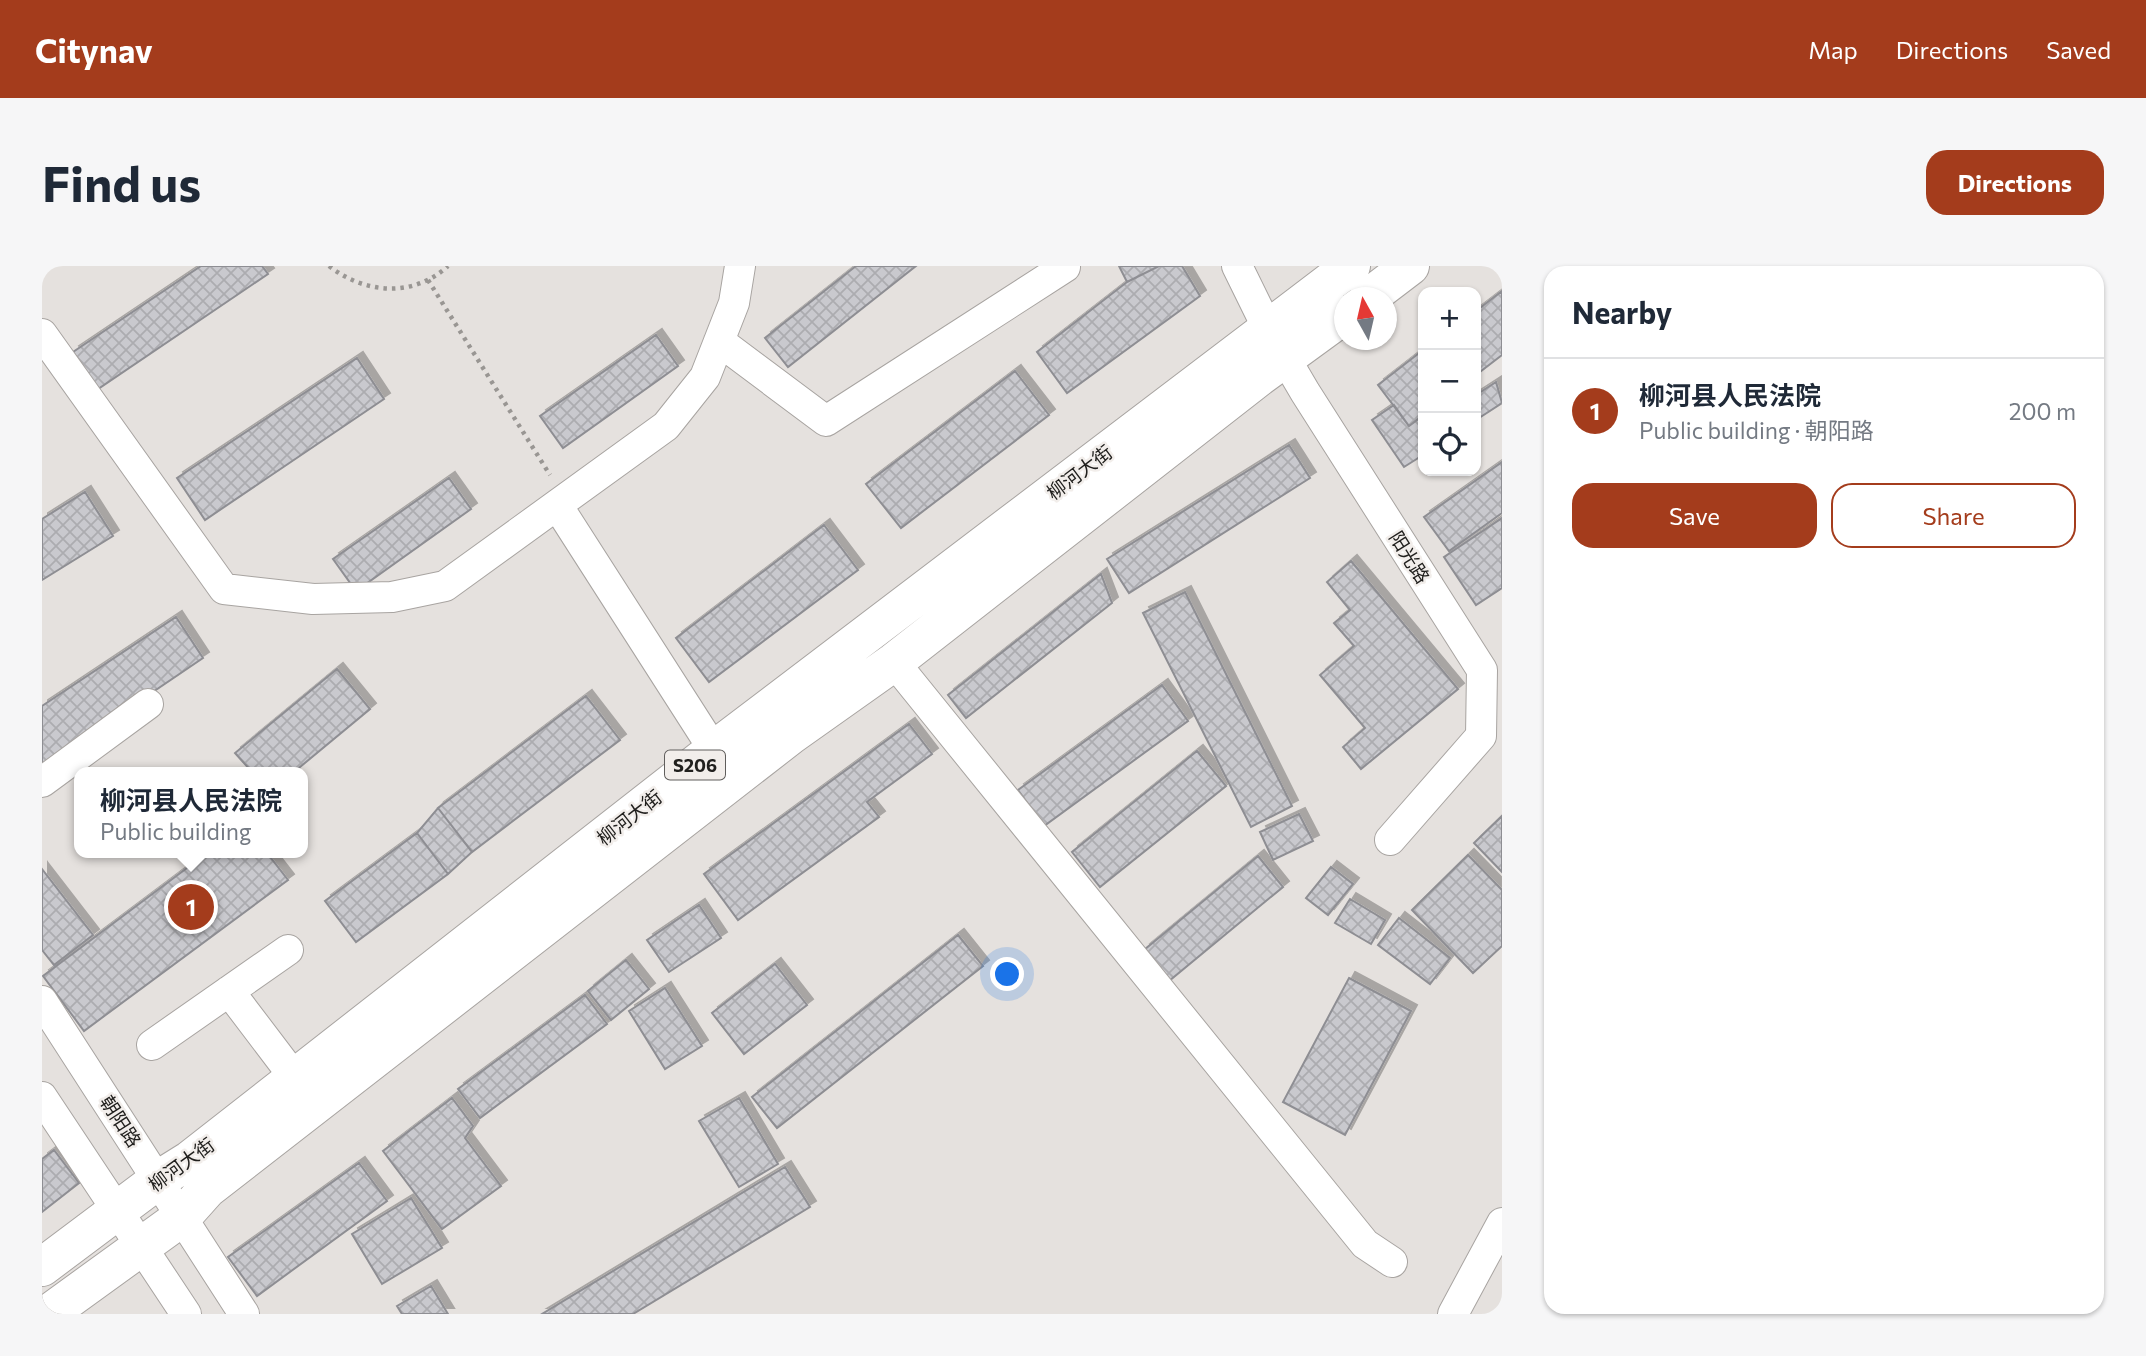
<!DOCTYPE html>
<meta charset="utf-8">
<style>
body{margin:0;font-family:Commissioner,"Noto Sans SC",sans-serif;background:#f6f6f7;color:#1f2937}
.controls{position:absolute;right:21px;top:21px;display:grid;overflow:hidden;border-radius:14px;box-shadow:0 2px 5px #0004}
.controls button{width:63px;height:63px;display:grid;place-items:center;padding:0;border:0;border-bottom:2px solid #e0e1e3;background:#fff;color:#1f2937;font:35px sans-serif}
.compass{position:absolute;left:1292px;top:21px;width:63px;height:63px;border-radius:50%;background:#fff;box-shadow:0 2px 5px #0004;rotate:352deg}
.you{position:absolute;left:966px;top:709px;width:24px;height:24px;margin:-18px;border:5px solid #fff;border-radius:50%;background:#1a73e8;box-shadow:0 0 0 10px #1a73e833}
.badge{display:grid;place-items:center;width:46px;height:46px;border-radius:50%;background:#a43c1c;color:#fff;font-size:23px;font-weight:700}
.pin{position:absolute;translate:-50% -50%;border:4px solid #fff;box-shadow:0 2px 7px #0006}
.popup{position:absolute;left:32px;top:501px;width:234px;height:91px;box-sizing:border-box;display:grid;place-content:center;border-radius:14px;background:#fff;filter:drop-shadow(0 2px 5px #0005);font-size:23px;white-space:nowrap;color:#747a83}
.popup b{font-size:26px;color:#1f2937}
.popup::after{content:'';position:absolute;left:50%;top:100%;margin-left:-14px;border:14px solid transparent;border-top-color:#fff}
.list{margin:0;padding:0;list-style:none}
h2{display:flex;justify-content:space-between;align-items:center;height:91px;margin:0;padding:0 28px;font-size:30px}
h2 small{font-size:23px;font-weight:400;color:#747a83}
.list li{display:grid;grid-template-columns:46px 1fr auto;gap:21px;align-items:center;box-sizing:border-box;height:105px;padding:0 28px;border-top:2px solid #e0e1e3}
.list b{display:block;font-size:26px;white-space:nowrap}
.list p{margin:0;font-size:23px;white-space:nowrap;color:#747a83}
.list em{font-size:23px;font-style:normal;color:#747a83}
.actions{display:flex;gap:14px;padding:21px 28px}
.actions a{flex:1;padding:16px 0;border:2px solid #a43c1c;border-radius:21px;text-align:center;font-size:24px;color:#a43c1c}
.actions .main{background:#a43c1c;color:#fff}
.icon{flex:none;width:38px;height:38px;fill:none;stroke:currentColor;stroke-width:2;stroke-linecap:round;stroke-linejoin:round}
.map{position:relative;flex:none;width:1460px;height:1048px;overflow:hidden;border-radius:21px}
header{display:flex;align-items:center;gap:42px;box-sizing:border-box;height:98px;padding:0 35px;background:#a43c1c;color:#fff}
header strong{font-size:33px}
nav{display:flex;gap:38px;margin-inline-start:auto;font-size:24px}
.intro{display:flex;align-items:center;justify-content:space-between;box-sizing:border-box;height:168px;padding:0 42px}
h1{margin:0;font-size:49px}
.button{padding:18px 32px;border-radius:21px;background:#a43c1c;color:#fff;font-size:24px;font-weight:700}
main{display:flex;gap:42px;padding:0 42px}
aside{flex:1;background:#fff;border-radius:21px;box-shadow:0 2px 5px #0004}
.map>svg:first-child{display:block}
.building{fill:url(#building-cross-hatch);stroke:#8e8e93;stroke-width:2;filter:url(#shadow)}
.lines{fill:none;stroke-linecap:round;stroke-linejoin:round}
.minor-casing{stroke:#a8a4a1;stroke-width:32}
.major-casing{stroke:#a8a4a1;stroke-width:40}
.path{stroke:#999693;stroke-width:4.5;stroke-dasharray:3.5 5;stroke-linecap:butt}
.minor{stroke:#fff;stroke-width:30}
.major{stroke:#fff;stroke-width:38}
.labels{text-anchor:middle;dominant-baseline:central;stroke-width:5;stroke-linejoin:round;paint-order:stroke}
.shield{fill:#f2eeeb;stroke:#605e5c;stroke-width:2}
.shield-label{font-size:18px;font-weight:bold;fill:#21201e}
.street-label{font-size:19px;fill:#21201e;stroke:#f2eeeb}
</style>
<header>
<strong>Citynav</strong>
<nav><a>Map</a><a>Directions</a><a>Saved</a></nav>
</header>
<div class="intro"><h1>Find us</h1><a class="button">Directions</a></div>
<main>
<div class="map">
<svg width="1460" height="1048" viewBox="0 0 1460 1048">
<defs>
<pattern id="building-cross-hatch" width="8" height="8" patternUnits="userSpaceOnUse" patternTransform="scale(1.75)"><rect width="8" height="8" fill="#c9c9ce"/><path d="M0 0l8 8M0 8l8-8" fill="none" stroke="#acacb0"/></pattern>
<filter id="shadow"><feDropShadow dx="6" dy="-6" stdDeviation="0" flood-color="#0004"/></filter>
</defs>
<rect width="100%" height="100%" fill="#e5e1de"/>
<path class="building" d="M159,0H220L226,8L56,123L31,86Z
M814,0H874L746,101L723,72Z
M1077,0H1117L1085,16Z
M1117,0H1140L1158,30L1025,127L995,86L1085,16Z
M1460,25V89L1434,109V45Z
M614,69L636,100L521,182L498,150Z
M1381,84V149L1367,160L1336,119Z
M315,92L342,133L163,254L135,212Z
M973,105L1007,149L859,262L824,218Z
M1454,116L1460,137L1434,154V129Z
M1352,139L1367,160L1379,151L1381,154V189L1362,201L1330,154Z
M1247,179L1268,212L1087,327L1065,293Z
M1460,196V247L1407,285L1382,251Z
M407,212L429,243L314,325L291,293Z
M43,226L71,270L0,314V253Z
M1460,252V322L1434,339L1402,291Z
M782,259L816,304L667,416L634,372Z
M1309,295L1416,423L1319,503L1301,481L1323,462L1278,409L1312,380L1292,357L1308,344L1285,316Z
M1059,308L1070,337L924,452L906,429Z
M1143,326L1250,540L1209,561L1101,347Z
M134,351L161,392L0,501V440Z
M295,403L328,443L252,506H210L193,487Z
M1120,419L1146,455L1002,560L976,524Z
M544,430L578,474L430,586L396,542Z
M867,458L890,488L825,536L837,551L696,654L662,608Z
M1155,485L1184,520L1058,621L1030,586Z
M396,542L430,586L406,608L375,567Z
M1257,548L1271,575L1231,594L1218,566Z
M1460,550V606L1432,577Z
M375,567L406,608L314,676L283,635Z
M165,587H225L246,614L42,765L1,710Z
M1426,589L1460,624V680L1431,707L1370,644Z
M1216,590L1241,621L1127,715L1102,684Z
M1289,601L1311,618L1286,649L1264,632Z
M0,603L51,669L12,699L0,684Z
M1308,633L1343,654L1329,678L1293,657Z
M657,639L679,672L627,706L605,674Z
M1357,652L1408,692L1388,718L1336,679Z
M916,669L941,700L735,862L710,831Z
M584,694L607,723L569,754L546,725Z
M733,698L765,739L702,788L670,747Z
M1307,712L1369,745L1303,869L1241,836Z
M623,722L660,780L623,803L587,745Z
M543,729L565,758L438,852L416,823Z
M410,832L431,860L423,872L459,920L400,963L341,885Z
M697,832L736,898L697,921L657,855Z
M12,884L37,917L0,946V893Z
M317,897L345,935L215,1030L186,991Z
M743,901L768,941L591,1048H500Z
M369,932L400,982L340,1018L310,968Z
M389,1020L406,1048H360L355,1040Z"/>
<g class="lines">
<g class="minor-casing">
<path id="minor" d="M1195,0L1226,63L1263,126L1440,404L1439,470L1348,574
M0,68L182,323L271,333L350,331L403,320L624,160L663,111L692,37L698,0
M677,75L784,155L1023,1
M515,239L672,484
M852,396L1323,978L1350,996
M0,516L106,438
M187,725L253,812
M0,735L202,1048
M110,779L246,684
M0,831L144,1048
M1411,1048L1460,957"/>
</g>
<g class="major-casing">
<path id="major" d="M1326,32L1368,0
M0,1001L116,914L148,894L672,484L1309,0
M6,1048L140,951L165,923L749,469L852,396L1217,111L1302,49"/>
</g>
<path class="path" d="M287,0C323,28 371,32 406,0
M0,3L4,0
M386,14L508,209"/>
<use href="#minor" class="minor"/>
<use href="#major" class="major"/>
</g>
<g class="labels">
<rect class="shield" x="623" y="484.5" width="60" height="29" rx="5"/>
<g class="shield-label">
<text x="653" y="499">S206</text>
</g>
<g class="street-label">
<text transform="translate(1037 206) rotate(-37)">柳河大街</text>
<text transform="translate(1368 291) rotate(58)">阳光路</text>
<text transform="translate(587 551) rotate(-38)">柳河大街</text>
<text transform="translate(79 855) rotate(57)">朝阳路</text>
<text transform="translate(139 898) rotate(-36)">柳河大街</text>
</g>
</g>
</svg>
<div class="controls">
<button>+</button>
<button>−</button>
<button><svg class="icon" aria-label="locate" viewBox="0 0 24 24"><circle cx="12" cy="12" r="6"/><path d="M12 2v4M12 18v4M2 12h4M18 12h4"/></svg></button>
</div>
<svg class="compass" viewBox="-18 -18 36 36"><path d="M0-13l5 13h-10z" fill="#e53935"/><path d="M0 13l5-13h-10z" fill="#747a83"/></svg>
<div class="you"></div>
<div class="pin badge" style="left:149px;top:641px">1</div>
<div class="popup"><b>柳河县人民法院</b>Public building</div>
</div>
<aside>
<h2>Nearby<small></small></h2>
<ul class="list">
<li><span class="badge">1</span><div><b>柳河县人民法院</b><p>Public building · 朝阳路</p></div><em>200 m</em></li>
</ul>
<div class="actions"><a class="main">Save</a><a>Share</a></div>
</aside>
</main>
